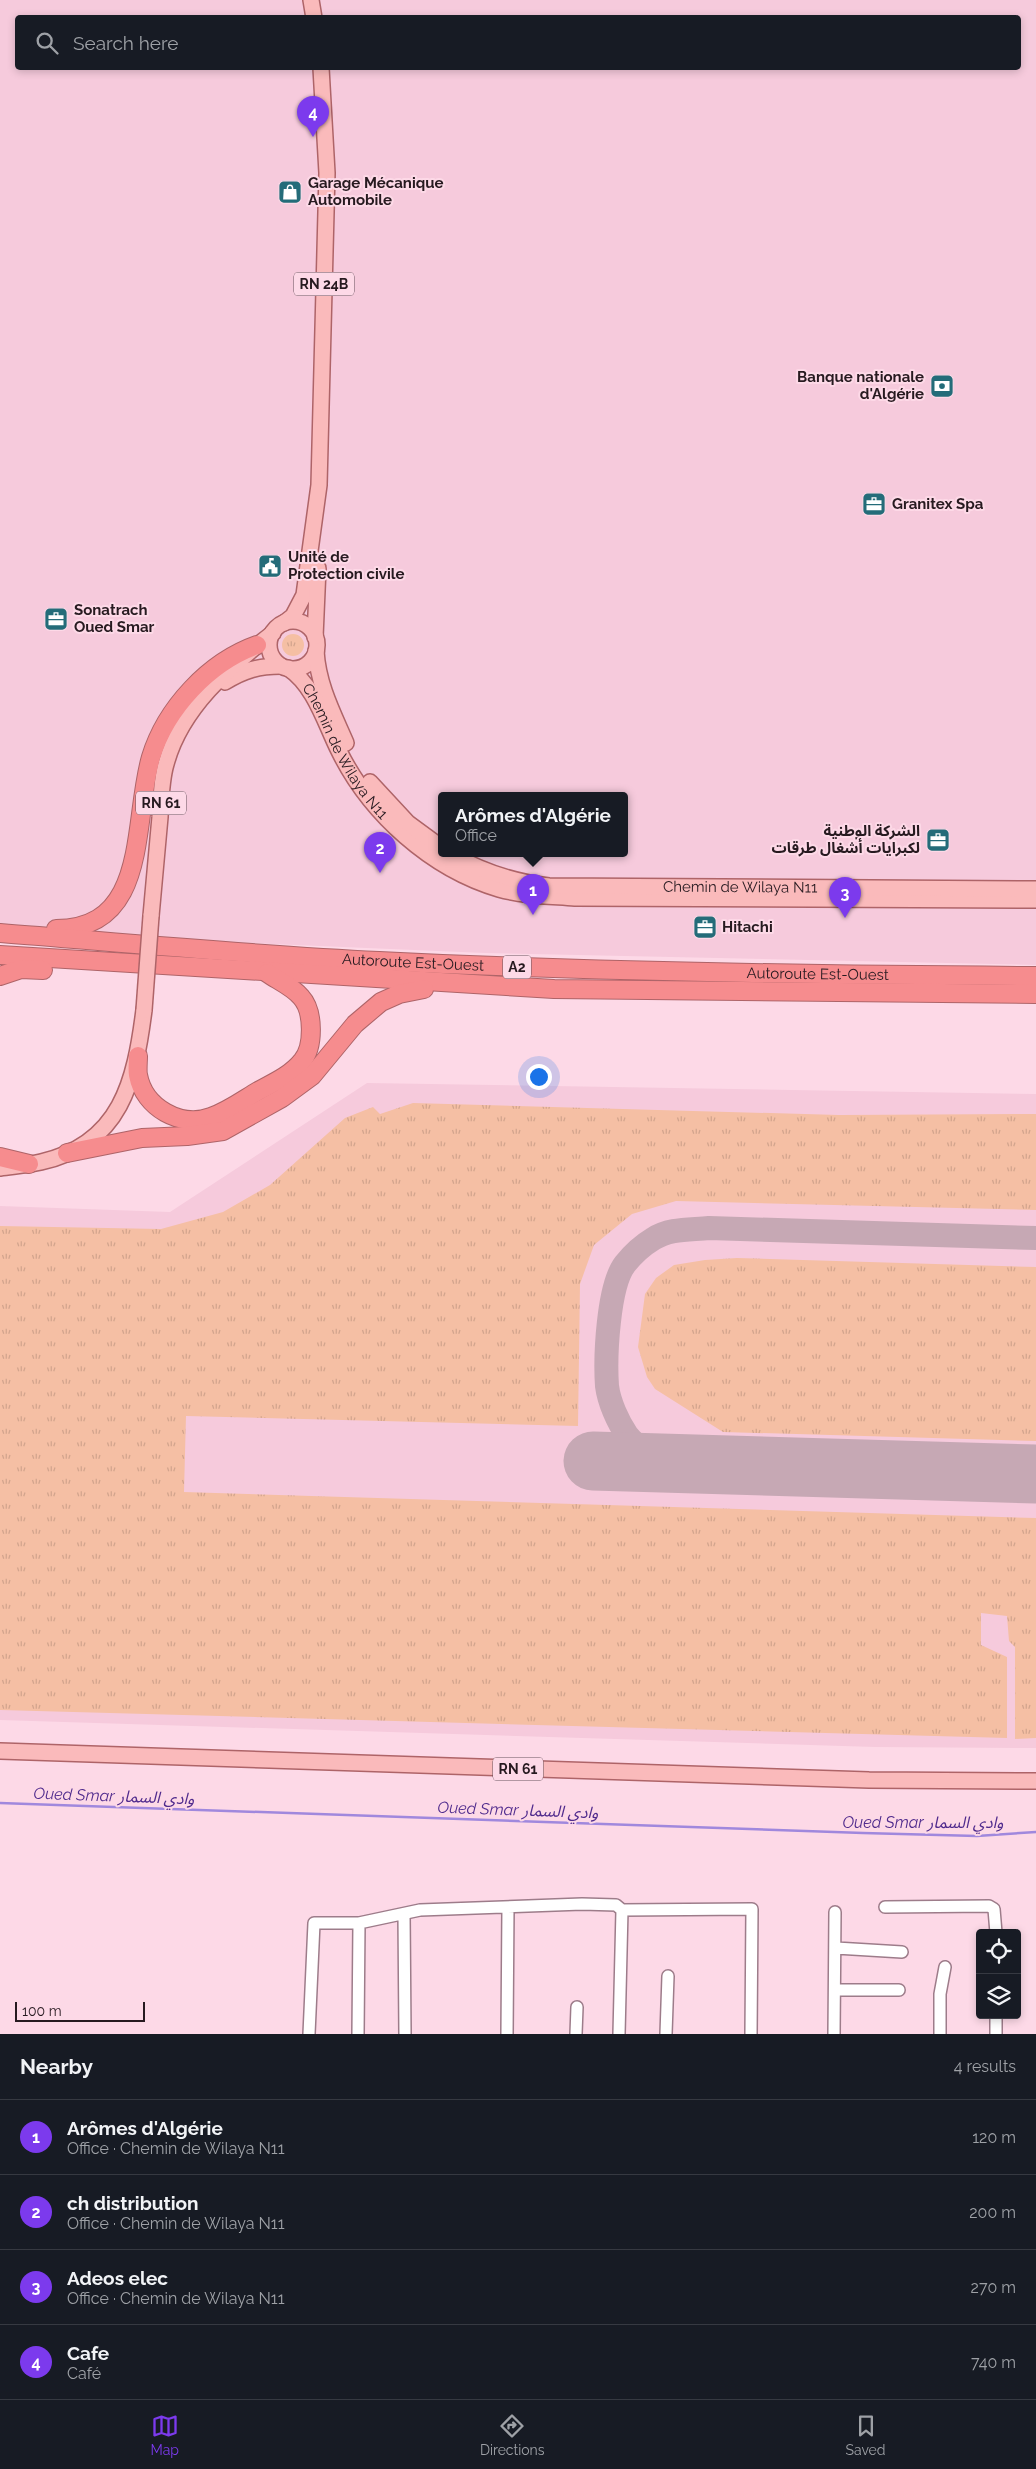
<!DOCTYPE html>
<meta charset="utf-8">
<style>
body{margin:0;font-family:Raleway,"Noto Sans Arabic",sans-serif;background:#20242c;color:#f1f3f6}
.controls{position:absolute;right:15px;bottom:15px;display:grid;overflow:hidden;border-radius:5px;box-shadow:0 2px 8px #0003}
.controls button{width:45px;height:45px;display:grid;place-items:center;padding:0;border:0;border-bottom:1px solid #363941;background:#171b24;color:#f1f3f6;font:25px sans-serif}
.scale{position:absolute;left:15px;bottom:12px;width:130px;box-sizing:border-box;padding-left:5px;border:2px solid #271a20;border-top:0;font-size:14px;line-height:18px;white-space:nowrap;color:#271a20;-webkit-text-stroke:4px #fdd9e7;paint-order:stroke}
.you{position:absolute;left:538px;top:1076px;width:18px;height:18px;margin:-12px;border:4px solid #fff;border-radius:50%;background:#1a73e8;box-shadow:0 0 0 8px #1a73e833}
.badge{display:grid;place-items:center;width:32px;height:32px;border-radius:50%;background:#7c3aed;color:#fff;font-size:16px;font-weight:700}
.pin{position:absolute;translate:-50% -41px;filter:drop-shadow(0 1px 2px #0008)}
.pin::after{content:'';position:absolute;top:26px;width:18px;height:15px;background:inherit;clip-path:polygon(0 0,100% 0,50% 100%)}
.popup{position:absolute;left:438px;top:792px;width:190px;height:65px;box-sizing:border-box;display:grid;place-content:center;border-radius:5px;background:#171b24;filter:drop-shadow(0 1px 4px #0005);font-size:16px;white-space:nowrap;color:#9ea1a6}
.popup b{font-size:19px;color:#f1f3f6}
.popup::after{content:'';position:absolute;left:50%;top:100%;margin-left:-10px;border:10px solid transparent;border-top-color:#171b24}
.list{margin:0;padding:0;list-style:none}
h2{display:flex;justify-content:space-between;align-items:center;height:65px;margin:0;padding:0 20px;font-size:21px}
h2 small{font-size:16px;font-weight:400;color:#9ea1a6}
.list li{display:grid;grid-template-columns:32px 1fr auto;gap:15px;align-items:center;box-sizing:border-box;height:75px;padding:0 20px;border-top:1px solid #363941}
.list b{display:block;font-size:19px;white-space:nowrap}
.list p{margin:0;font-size:16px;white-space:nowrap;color:#9ea1a6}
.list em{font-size:16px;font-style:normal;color:#9ea1a6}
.icon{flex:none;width:28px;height:28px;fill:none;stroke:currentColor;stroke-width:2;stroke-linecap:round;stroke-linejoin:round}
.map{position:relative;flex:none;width:1036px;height:2034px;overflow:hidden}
.search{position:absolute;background:#171b24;box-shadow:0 2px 8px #0003;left:15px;right:15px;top:15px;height:55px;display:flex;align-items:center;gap:12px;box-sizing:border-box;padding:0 18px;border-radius:5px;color:#9ea1a6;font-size:19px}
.sheet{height:365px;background:#171b24}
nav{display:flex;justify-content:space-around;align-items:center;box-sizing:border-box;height:70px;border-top:1px solid #363941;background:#171b24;font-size:14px;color:#9ea1a6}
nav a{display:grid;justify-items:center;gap:2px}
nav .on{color:#7c3aed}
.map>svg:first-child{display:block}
.built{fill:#f6cadc;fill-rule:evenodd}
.grass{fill:url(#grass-tufts)}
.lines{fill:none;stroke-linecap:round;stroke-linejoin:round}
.stream{stroke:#a088dd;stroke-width:2.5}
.taxiway{stroke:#c6a8b4;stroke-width:24}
.runway{stroke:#c6a8b4;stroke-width:59}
.minor-casing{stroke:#9d7c8a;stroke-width:14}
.major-casing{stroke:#ae6468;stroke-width:18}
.highway-casing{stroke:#ae6468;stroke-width:20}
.minor{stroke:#fff;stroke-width:11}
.major{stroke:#fababb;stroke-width:15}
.highway{stroke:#f68c8e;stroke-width:18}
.major-bridge-casing{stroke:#ae6468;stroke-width:18;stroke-linecap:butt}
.major-bridge{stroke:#fababb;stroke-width:15}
.labels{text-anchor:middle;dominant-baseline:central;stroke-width:4;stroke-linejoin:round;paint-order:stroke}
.shield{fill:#fdd9e7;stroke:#67535c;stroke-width:1}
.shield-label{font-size:14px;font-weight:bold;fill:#271a20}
.poi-label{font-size:15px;font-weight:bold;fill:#271a20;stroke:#fdd9e7;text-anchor:start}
.street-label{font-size:15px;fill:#271a20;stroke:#fdd9e7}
.water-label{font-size:16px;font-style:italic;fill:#502b8d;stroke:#fdd9e7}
</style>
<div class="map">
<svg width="1036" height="2034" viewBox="0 0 1036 2034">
<defs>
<pattern id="grass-tufts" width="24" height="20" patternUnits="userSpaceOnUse" patternTransform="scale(1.25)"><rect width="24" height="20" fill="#f5bfa4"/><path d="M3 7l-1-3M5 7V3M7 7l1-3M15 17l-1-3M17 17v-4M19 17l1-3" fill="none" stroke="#d2a48d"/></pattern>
</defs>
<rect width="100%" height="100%" fill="#fdd9e7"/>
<path class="built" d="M0,0H1036V965L485,953L102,937L0,928ZM18,18H1018V68H18ZM442,796H624V854H442Z
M367,1083L1036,1094V1748L875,1747L0,1720V1206L170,1212Z"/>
<path class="grass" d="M282 645a11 11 0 1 1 22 0a11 11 0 1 1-22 0Z
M413,1103L839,1115L1036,1114V1210L676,1201L632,1214L594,1245L580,1284L578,1426L186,1416L184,1492L1036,1518V1738L1015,1739V1647L1009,1641L1007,1616L981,1613V1645L1007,1657V1738L0,1710V1226L161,1229L223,1212L270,1185L345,1118L373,1107L380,1114Z
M737,1258L1036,1267V1441L723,1432L655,1389L647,1377L638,1347L645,1294L656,1278L674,1265L705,1260Z"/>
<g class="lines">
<path class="stream" d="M0,1803L863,1833L977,1836L1036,1832"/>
<path class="taxiway" d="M683,1464C662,1459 641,1453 627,1435C618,1422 609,1402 607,1386C605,1357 608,1286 625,1264C633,1254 643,1245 653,1239C670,1228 690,1230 709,1228L1036,1238"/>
<path class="runway" d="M593,1461L1036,1474"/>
<g class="minor-casing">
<path id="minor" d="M885,1907L989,1906L994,1909L996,1933
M404,1914L405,2034
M836,1948L902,1952
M836,1990H899
M996,2015V2034
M309,2034L314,1923H359L420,1910L582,1904L616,1905L622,1910L752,1909L751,2034
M358,2034L359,1923
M507,2034L508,1907
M576,2034L577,2007
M619,2034L622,1910
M666,2034L668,1976
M834,2034L835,1912
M940,2034V1994L945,1967"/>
</g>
<g class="major-casing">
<g id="major">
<path d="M311,0L314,18"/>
<circle cx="293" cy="645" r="24"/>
<path d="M284,623L293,616L304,595L319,485L327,173L321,68"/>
<path d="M315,637L318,568"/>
<path d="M316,651C318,685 333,713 346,743"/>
<path id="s1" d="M288,668C315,686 325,723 339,751C370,814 431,869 499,889C524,896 550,896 575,898L1036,900"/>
<path d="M225,682C244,670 259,666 281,666"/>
<path d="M370,782L408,823L442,848"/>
<path id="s2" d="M451,854C483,872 513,882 549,886L1036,889"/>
<path d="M151,916C154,883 157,850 160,817C161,800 161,781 166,764C181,708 229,667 273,633"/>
<path d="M0,1168C14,1166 28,1165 41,1162C121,1144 135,1081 144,1010"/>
<path d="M0,1751L869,1780L1036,1781"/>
</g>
</g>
<g class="highway-casing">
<g id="highway">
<path d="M56,929C150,929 132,822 151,757C166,708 209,662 257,645"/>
<path id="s3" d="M0,933C126,943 253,955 379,961C598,972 817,975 1036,976"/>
<path d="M0,955L554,989L1036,994"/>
<path d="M0,976L21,969L43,970"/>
<path d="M138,1056C138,1062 137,1070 138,1075C144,1108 181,1128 211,1117C228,1111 243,1100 258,1091C273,1083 291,1075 302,1061C314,1047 314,1011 301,997C293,987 277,980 267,973"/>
<path d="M67,1153L142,1138L187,1136L223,1131L282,1098L312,1076L355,1024L381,1002L399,994L424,989"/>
<path d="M0,1157L29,1164"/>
</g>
</g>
<use href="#minor" class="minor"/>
<use href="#major" class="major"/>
<use href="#highway" class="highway"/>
<g class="major-bridge-casing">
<path id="major-bridge" d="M144,1010L151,916"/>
</g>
<use href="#major-bridge" class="major-bridge"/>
</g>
<defs>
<g id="shop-square" transform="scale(1.25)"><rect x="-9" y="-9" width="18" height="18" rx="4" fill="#246c79" stroke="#fdd9e7"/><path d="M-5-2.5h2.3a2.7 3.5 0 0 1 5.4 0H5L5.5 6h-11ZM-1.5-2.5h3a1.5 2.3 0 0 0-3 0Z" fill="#fff"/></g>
<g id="bank-square" transform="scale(1.25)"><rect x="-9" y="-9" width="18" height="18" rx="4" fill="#246c79" stroke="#fdd9e7"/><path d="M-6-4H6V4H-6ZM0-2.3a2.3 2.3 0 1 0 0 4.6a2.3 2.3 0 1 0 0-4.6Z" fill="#fff"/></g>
<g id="office-square" transform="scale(1.25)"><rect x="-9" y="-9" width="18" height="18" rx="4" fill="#246c79" stroke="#fdd9e7"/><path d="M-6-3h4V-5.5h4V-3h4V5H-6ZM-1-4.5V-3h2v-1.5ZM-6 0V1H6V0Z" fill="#fff"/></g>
<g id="civic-square" transform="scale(1.25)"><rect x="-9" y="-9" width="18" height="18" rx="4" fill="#246c79" stroke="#fdd9e7"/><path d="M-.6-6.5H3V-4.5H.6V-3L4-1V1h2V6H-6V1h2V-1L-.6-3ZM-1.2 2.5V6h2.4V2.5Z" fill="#fff"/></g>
</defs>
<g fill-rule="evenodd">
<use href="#shop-square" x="290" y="192"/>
<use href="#bank-square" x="942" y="386"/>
<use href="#office-square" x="874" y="504"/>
<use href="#civic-square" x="270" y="566"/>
<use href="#office-square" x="56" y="619"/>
<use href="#office-square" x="938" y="840"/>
<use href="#office-square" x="705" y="927"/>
</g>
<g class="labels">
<g class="shield">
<rect x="294" y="272.5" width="60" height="23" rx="4"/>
<rect x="136" y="791.5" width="50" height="23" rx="4"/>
<rect x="503" y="955.5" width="28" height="23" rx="4"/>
<rect x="493" y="1757.5" width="50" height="23" rx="4"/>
</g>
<g class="shield-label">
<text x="324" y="284">RN 24B</text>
<text x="161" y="803">RN 61</text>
<text x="517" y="967">A2</text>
<text x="518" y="1769">RN 61</text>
</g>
<g class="poi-label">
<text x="308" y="183">Garage Mécanique<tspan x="308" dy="17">Automobile</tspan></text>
<text x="924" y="377" text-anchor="end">Banque nationale<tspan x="924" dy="17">d'Algérie</tspan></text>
<text x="892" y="504">Granitex Spa</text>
<text x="288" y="557">Unité de<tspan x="288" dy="17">Protection civile</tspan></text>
<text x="74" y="610">Sonatrach<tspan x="74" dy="17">Oued Smar</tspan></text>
<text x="920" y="831" text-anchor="end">الشركة الوطنية<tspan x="920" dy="17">لكبرايات أشغال طرقات</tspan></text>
<text x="722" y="927">Hitachi</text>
</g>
<g class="street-label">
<text stroke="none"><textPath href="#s1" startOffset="102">Chemin de Wilaya N11</textPath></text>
<text stroke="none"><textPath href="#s2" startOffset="295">Chemin de Wilaya N11</textPath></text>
<text stroke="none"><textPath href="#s3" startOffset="414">Autoroute Est-Ouest</textPath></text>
<text stroke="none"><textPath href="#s3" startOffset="819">Autoroute Est-Ouest</textPath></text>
</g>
<g class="water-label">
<text transform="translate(114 1796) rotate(2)">Oued Smar وادي السمار</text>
<text transform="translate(518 1810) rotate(2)">Oued Smar وادي السمار</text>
<text x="923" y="1822">Oued Smar وادي السمار</text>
</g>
</g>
</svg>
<div class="controls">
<button><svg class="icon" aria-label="locate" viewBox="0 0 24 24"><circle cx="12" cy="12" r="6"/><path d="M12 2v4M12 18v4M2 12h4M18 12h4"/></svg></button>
<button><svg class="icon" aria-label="layers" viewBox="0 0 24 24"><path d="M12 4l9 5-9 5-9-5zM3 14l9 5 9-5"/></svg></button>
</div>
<div class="scale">100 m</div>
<div class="you"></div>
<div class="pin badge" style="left:533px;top:915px">1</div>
<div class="popup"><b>Arômes d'Algérie</b>Office</div>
<div class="pin badge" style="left:380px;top:873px">2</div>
<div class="pin badge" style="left:845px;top:918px">3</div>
<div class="pin badge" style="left:313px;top:137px">4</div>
<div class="search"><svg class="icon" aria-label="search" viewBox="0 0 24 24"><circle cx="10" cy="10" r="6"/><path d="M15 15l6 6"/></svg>Search here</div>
</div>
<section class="sheet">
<h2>Nearby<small>4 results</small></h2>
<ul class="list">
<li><span class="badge">1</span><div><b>Arômes d'Algérie</b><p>Office · Chemin de Wilaya N11</p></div><em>120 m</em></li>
<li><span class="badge">2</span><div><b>ch distribution</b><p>Office · Chemin de Wilaya N11</p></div><em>200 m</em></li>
<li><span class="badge">3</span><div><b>Adeos elec</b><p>Office · Chemin de Wilaya N11</p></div><em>270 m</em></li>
<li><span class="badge">4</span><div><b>Cafe</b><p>Café</p></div><em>740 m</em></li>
</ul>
</section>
<nav>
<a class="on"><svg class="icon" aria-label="map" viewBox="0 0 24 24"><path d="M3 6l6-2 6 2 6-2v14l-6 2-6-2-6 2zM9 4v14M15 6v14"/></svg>Map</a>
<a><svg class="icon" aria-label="directions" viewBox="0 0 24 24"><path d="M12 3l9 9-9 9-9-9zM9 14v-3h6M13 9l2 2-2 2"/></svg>Directions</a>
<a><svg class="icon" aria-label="saved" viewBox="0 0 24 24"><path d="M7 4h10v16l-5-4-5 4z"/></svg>Saved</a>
</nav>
